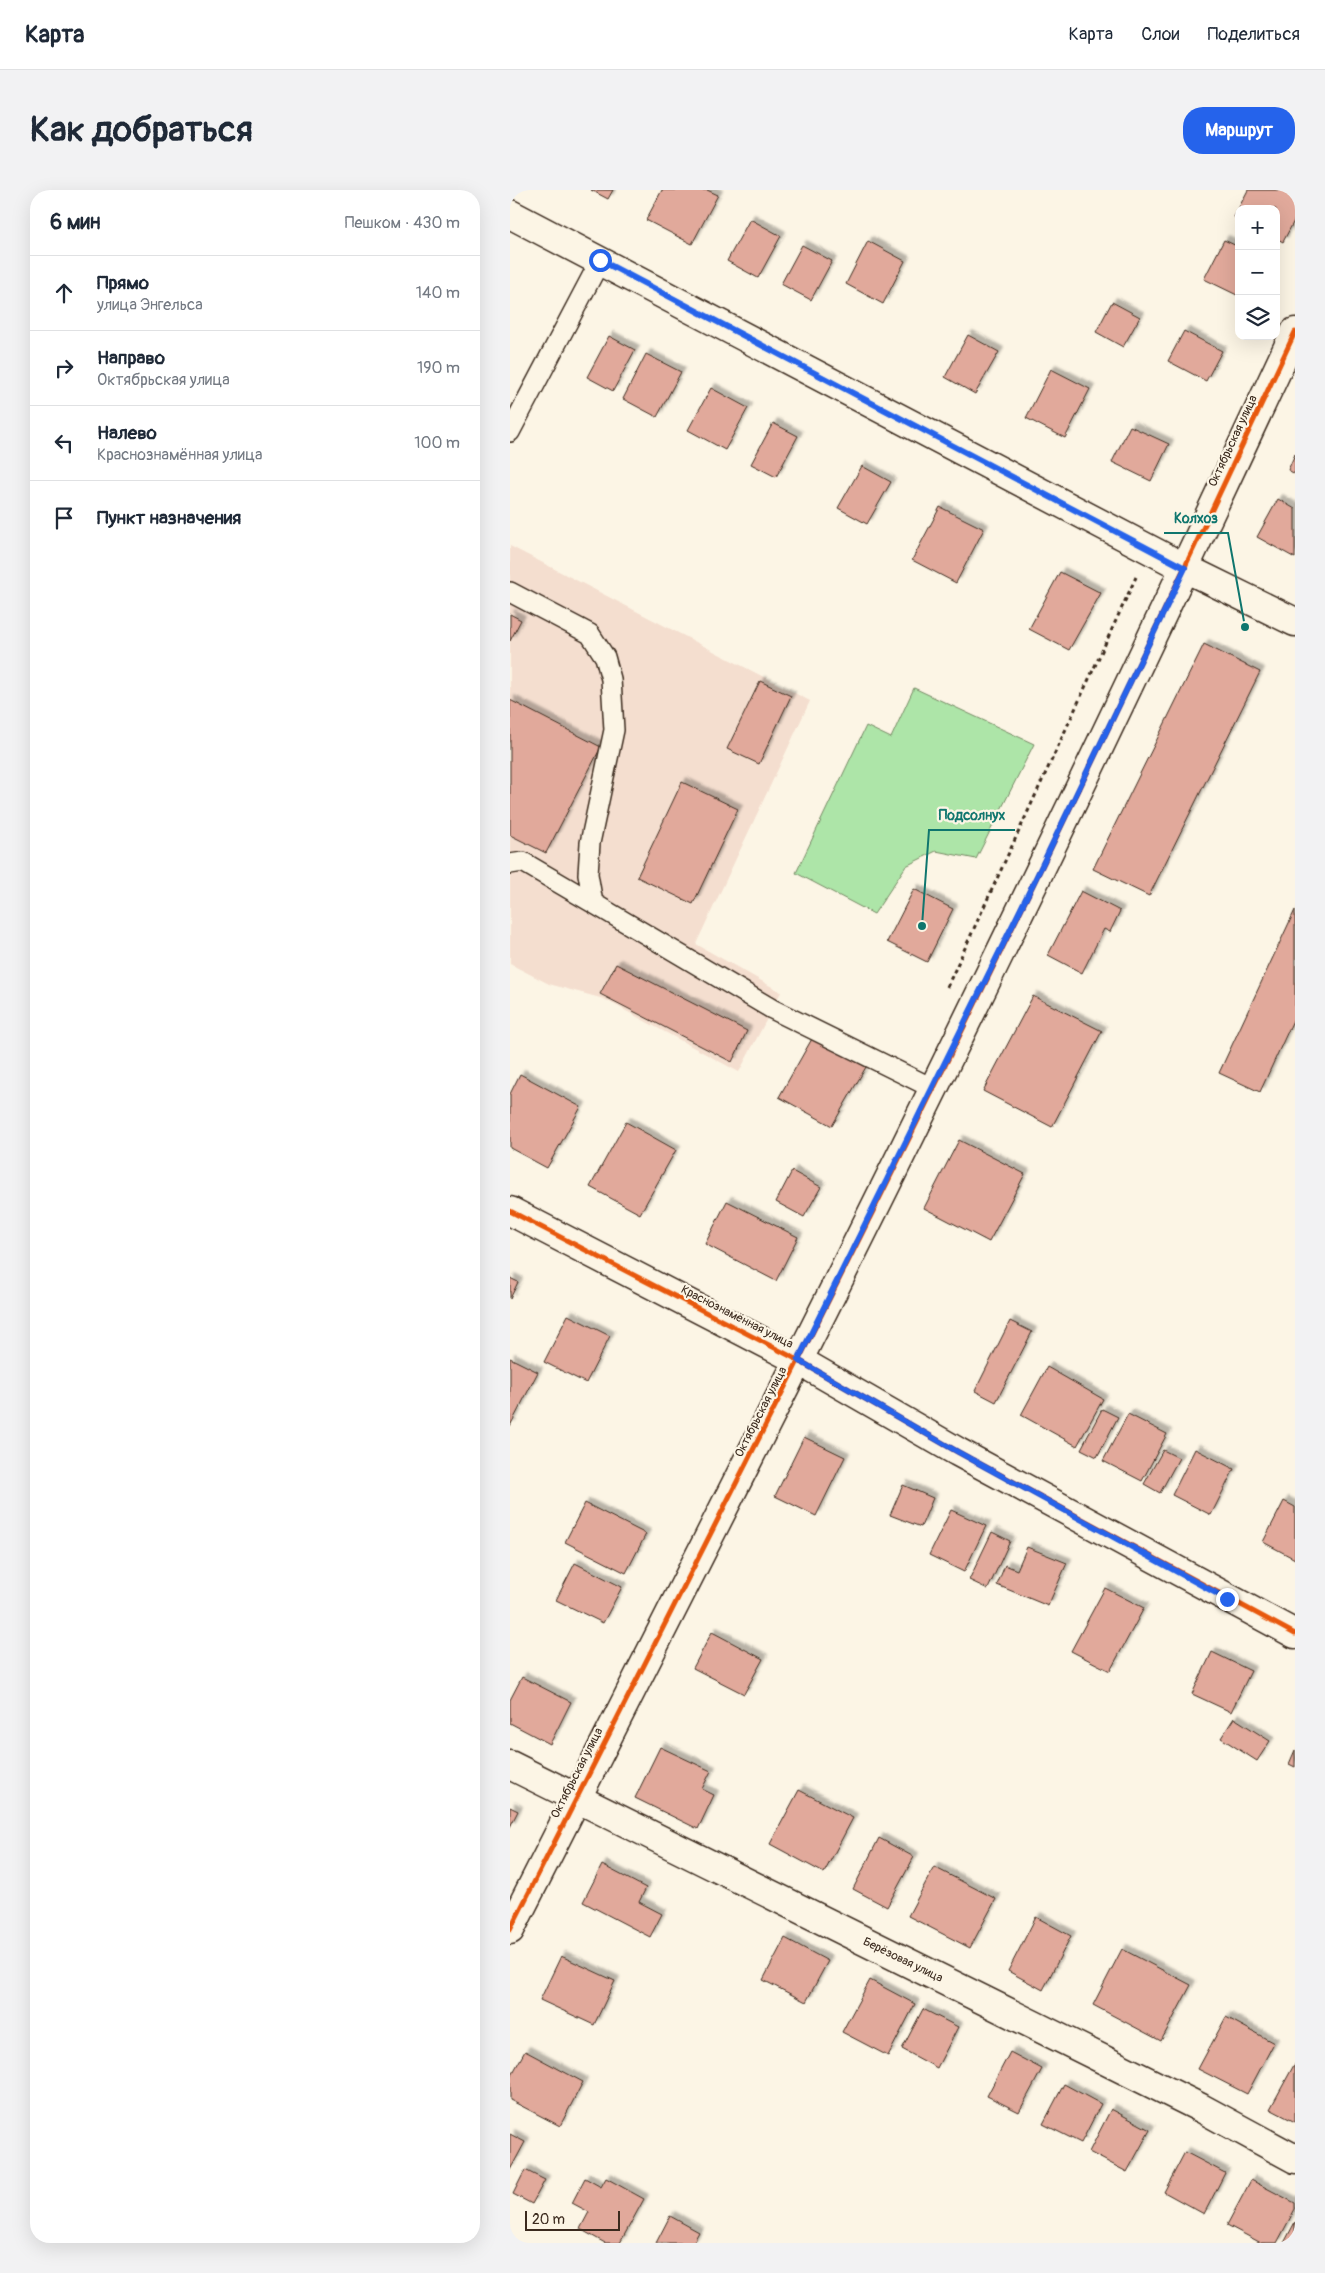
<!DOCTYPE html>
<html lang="ru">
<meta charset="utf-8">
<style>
body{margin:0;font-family:Pangolin,sans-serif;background:#f2f2f3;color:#1f2937}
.controls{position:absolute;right:15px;top:15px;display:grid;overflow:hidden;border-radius:10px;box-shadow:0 5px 20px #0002}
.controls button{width:45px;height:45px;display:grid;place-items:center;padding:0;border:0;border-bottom:1px solid #e0e1e3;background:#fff;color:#1f2937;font:25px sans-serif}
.scale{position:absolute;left:15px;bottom:12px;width:95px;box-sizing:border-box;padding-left:5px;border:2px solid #3b2a1e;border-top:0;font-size:14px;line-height:18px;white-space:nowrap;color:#3b2a1e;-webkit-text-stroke:4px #fcf5e5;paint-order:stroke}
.stop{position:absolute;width:15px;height:15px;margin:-11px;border:4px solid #2563eb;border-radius:50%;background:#fff}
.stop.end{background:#2563eb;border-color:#fff;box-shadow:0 1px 5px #0008}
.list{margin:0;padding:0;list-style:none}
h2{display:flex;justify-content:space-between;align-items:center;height:65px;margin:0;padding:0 20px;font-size:21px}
h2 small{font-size:16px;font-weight:400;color:#747a83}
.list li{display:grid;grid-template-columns:32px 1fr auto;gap:15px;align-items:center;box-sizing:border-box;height:75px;padding:0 20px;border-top:1px solid #e0e1e3}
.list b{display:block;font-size:19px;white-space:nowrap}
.list p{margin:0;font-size:16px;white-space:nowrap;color:#747a83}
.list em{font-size:16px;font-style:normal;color:#747a83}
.icon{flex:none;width:28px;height:28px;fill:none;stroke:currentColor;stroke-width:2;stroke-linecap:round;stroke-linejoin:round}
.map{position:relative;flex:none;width:785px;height:2053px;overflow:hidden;border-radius:20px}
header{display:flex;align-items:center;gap:30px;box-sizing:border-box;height:70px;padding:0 25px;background:#fff;border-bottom:1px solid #e0e1e3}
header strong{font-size:24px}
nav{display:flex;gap:28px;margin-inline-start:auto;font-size:18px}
.intro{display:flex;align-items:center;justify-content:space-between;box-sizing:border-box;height:120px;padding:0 30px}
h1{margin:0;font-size:35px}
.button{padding:12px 22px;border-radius:20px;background:#2563eb;color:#fff;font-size:18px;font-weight:700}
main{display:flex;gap:30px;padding:0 30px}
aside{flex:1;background:#fff;border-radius:20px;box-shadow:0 5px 20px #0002}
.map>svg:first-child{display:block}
.built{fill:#f4decf}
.green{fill:#ade5a8;stroke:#748863}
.building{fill:#e1a99b;stroke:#3b2a1e;filter:url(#shadow)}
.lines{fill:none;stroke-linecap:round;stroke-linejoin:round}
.lane-casing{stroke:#3b2a1e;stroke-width:22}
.street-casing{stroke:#3b2a1e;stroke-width:31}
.path{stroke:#3b2a1e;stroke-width:3;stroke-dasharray:4 4;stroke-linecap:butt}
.lane{stroke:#fcf5e5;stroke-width:19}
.street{stroke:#fcf5e5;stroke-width:28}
.cycleway-casing{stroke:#fcf5e5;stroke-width:8}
.cycleway{stroke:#e8590c;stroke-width:5}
.route{stroke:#2563eb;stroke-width:6}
.labels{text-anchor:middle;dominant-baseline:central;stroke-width:4.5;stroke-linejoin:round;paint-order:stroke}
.street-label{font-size:12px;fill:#3b2a1e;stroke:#fcf5e5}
.leader{fill:none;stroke:#0f766e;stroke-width:2}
.callout-dot{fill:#0f766e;stroke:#fcf5e5;stroke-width:2}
.callout-label{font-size:14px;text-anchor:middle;font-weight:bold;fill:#0f766e;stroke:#fcf5e5;stroke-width:4.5;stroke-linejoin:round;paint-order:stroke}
</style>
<header>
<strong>Карта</strong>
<nav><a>Карта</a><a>Слои</a><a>Поделиться</a></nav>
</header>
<div class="intro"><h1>Как добраться</h1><a class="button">Маршрут</a></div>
<main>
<aside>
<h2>6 мин<small>Пешком · 430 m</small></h2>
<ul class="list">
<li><svg class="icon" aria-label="ahead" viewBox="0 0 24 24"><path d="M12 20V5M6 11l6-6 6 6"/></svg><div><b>Прямо</b><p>улица Энгельса</p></div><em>140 m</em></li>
<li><svg class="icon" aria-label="right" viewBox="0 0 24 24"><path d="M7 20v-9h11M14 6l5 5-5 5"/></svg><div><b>Направо</b><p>Октябрьская улица</p></div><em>190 m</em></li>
<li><svg class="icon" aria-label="left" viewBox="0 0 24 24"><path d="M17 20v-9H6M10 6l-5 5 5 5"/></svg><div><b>Налево</b><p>Краснознамённая улица</p></div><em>100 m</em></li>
<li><svg class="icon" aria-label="arrive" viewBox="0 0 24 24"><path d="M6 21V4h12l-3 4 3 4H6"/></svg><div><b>Пункт назначения</b></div></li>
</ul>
</aside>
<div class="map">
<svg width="785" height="2053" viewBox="0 0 785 2053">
<defs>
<filter id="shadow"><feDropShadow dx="4.5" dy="-4.5" stdDeviation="1" flood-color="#0004"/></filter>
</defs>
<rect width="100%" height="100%" fill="#fcf5e5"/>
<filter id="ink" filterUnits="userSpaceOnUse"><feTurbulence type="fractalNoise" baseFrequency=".02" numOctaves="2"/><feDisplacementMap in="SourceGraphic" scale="10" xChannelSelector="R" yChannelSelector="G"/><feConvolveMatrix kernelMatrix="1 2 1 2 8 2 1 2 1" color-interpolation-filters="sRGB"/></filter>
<g filter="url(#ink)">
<path class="built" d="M0,356L300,511L186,754L271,802L229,882L94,809L39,794L0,774Z"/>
<path class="green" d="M404,498L524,554L466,669L426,661L396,676L364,724L286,683L356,536L381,548Z"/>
<path class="building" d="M81,0H103L98,9Z
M152,0H197L208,5L182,54L136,30Z
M738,0H781L785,2V29L773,52L766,48V19H729V29L724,27Z
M240,29L271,46L248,88L217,71Z
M714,50L729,57V106L694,89Z
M358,51L395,71L373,114L336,94Z
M292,55L322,71L301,110L271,94Z
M602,112L630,127L613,157L586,142Z
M674,141L712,161L696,191L658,171Z
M458,145L489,162L465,204L435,187Z
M99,146L125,160L103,201L77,187Z
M136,164L171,182L147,227L113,209Z
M541,179L580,199L555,248L516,228Z
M201,198L238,218L215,260L178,240Z
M263,233L288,246L266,287L241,274Z
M620,236L659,254L641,291L602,272Z
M785,264V284L778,280Z
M352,276L381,292L357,334L328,318Z
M768,309L785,319V368L747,347Z
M430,317L474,339L446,393L402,370Z
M550,382L591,403L559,460L519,439Z
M0,424L11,430L0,451Z
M694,454L750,482L639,706L583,679Z
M250,491L281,506L249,574L217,559Z
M0,510L91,557L36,663L0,645Z
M172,592L228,619L183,714L127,687Z
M404,699L443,719L417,772L377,752Z
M571,701L610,721L600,742L594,739L572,783L538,765Z
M785,720V826L750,902L709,883Z
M106,774L237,841L222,872L90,804Z
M523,806L592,841L542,937L473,901Z
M303,847L356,877L322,936L269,907Z
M10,884L71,917L37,978L0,958V904Z
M116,932L166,960L130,1024L80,997Z
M449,950L515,984L479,1052L414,1018Z
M282,981L311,997L294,1027L266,1012Z
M217,1011L288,1047L266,1091L195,1054Z
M0,1088L8,1092L0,1109Z
M58,1125L100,1146L76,1193L34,1172Z
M500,1131L522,1142L486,1212L465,1201Z
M0,1168L28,1182L0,1236Z
M537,1177L593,1209L567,1256L511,1225Z
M592,1219L608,1227L587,1267L571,1259Z
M618,1224L657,1244L632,1291L593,1271Z
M294,1247L335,1267L306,1326L265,1306Z
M685,1259L724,1279L701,1325L662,1305Z
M653,1260L669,1268L650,1303L634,1294Z
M393,1295L423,1308L411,1337L380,1325Z
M774,1311L785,1317V1369L753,1352Z
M75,1313L136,1344L116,1383L55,1352Z
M441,1320L476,1336L454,1382L419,1365Z
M482,1342L500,1351L478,1399L459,1390Z
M517,1357L557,1373L538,1416L487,1395L495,1375L507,1380Z
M65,1373L112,1397L93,1433L46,1410Z
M595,1398L634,1418L600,1481L561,1461Z
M202,1442L253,1469L234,1504L183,1478Z
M702,1462L741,1481L721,1522L682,1504Z
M12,1487L61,1512L40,1554L0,1533V1510Z
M724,1528L760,1551L747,1571L711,1548Z
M150,1557L201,1581L192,1599L204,1605L188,1639L125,1608Z
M785,1560V1577L779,1574Z
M289,1600L343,1628L314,1683L260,1654Z
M0,1617L8,1621L0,1637Z
M369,1648L404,1667L377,1717L343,1699Z
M92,1675L136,1698L129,1712L152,1724L140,1747L73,1712Z
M424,1677L486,1709L460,1758L398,1726Z
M526,1727L561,1746L533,1800L498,1781Z
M275,1748L318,1771L296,1812L253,1790Z
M612,1759L681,1795L651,1851L583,1815Z
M51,1766L105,1791L84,1835L30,1810Z
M360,1790L405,1814L378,1866L332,1842Z
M413,1819L448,1837L427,1878L392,1859Z
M716,1827L764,1853L737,1904L688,1879Z
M15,1861L73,1892L50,1936L0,1910V1888Z
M500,1862L532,1879L509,1922L477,1906Z
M784,1875H785V1932L760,1919Z
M554,1894L591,1914L571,1953L533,1934Z
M601,1919L640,1940L617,1982L579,1962Z
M0,1944L15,1952L0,1980Z
M675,1962L715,1983L694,2024L654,2002Z
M15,1980L35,1990L22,2014L3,2004Z
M75,1988L91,1997L96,1988L134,2009L110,2053H95L70,2039L79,2022L62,2013Z
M741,1990L785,2013V2019L767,2053H751L717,2035Z
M160,2026L189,2042L183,2053H146Z
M785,2032V2053H774Z"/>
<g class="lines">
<g class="lane-casing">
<path id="lane" d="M0,242L90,71
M0,402L80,444L95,467L101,489L104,540L80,653L78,684L83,713L13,672L0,674
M83,713L262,819L422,898"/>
</g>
<g class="street-casing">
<path id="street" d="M0,24L675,378L785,432
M0,1021L288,1170L448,1262L785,1444
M0,1575L691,1918L785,1969
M0,1740C95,1550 192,1362 287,1173C459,832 624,488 785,142"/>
</g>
<path class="path" d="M437,797L626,387"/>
<use href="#lane" class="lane"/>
<use href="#street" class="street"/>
<g class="cycleway-casing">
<path id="cycleway" d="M0,1021L288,1170L448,1262L785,1444
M0,1740C95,1550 192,1362 287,1173C459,832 624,488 785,142"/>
</g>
<use href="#cycleway" class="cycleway"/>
</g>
</g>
<g class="lines" filter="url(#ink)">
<path class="route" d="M90,70L675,378L524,692L288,1170L448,1262L717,1409"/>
</g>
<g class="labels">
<g class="street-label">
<text transform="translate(723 251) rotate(-65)">Октябрьская улица</text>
<text transform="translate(227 1127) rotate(27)">Краснознамённая улица</text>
<text transform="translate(251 1222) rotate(-63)">Октябрьская улица</text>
<text transform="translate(67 1583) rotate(-63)">Октябрьская улица</text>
<text transform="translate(393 1770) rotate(26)">Берёзовая улица</text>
</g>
</g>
<path class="leader" d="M735 437L718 343H654M412 736L419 640H505"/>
<g class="callout-dot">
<circle cx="735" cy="437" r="5"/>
<circle cx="412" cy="736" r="5"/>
</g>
<g class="callout-label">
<text x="686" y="333">Колхоз</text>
<text x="462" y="630">Подсолнух</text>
</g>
</svg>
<div class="controls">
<button>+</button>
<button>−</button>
<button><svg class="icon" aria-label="layers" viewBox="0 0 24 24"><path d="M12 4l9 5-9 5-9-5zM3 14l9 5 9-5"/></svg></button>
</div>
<div class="scale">20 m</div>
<div class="stop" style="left:90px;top:70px"></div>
<div class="stop end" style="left:717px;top:1409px"></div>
</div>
</main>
